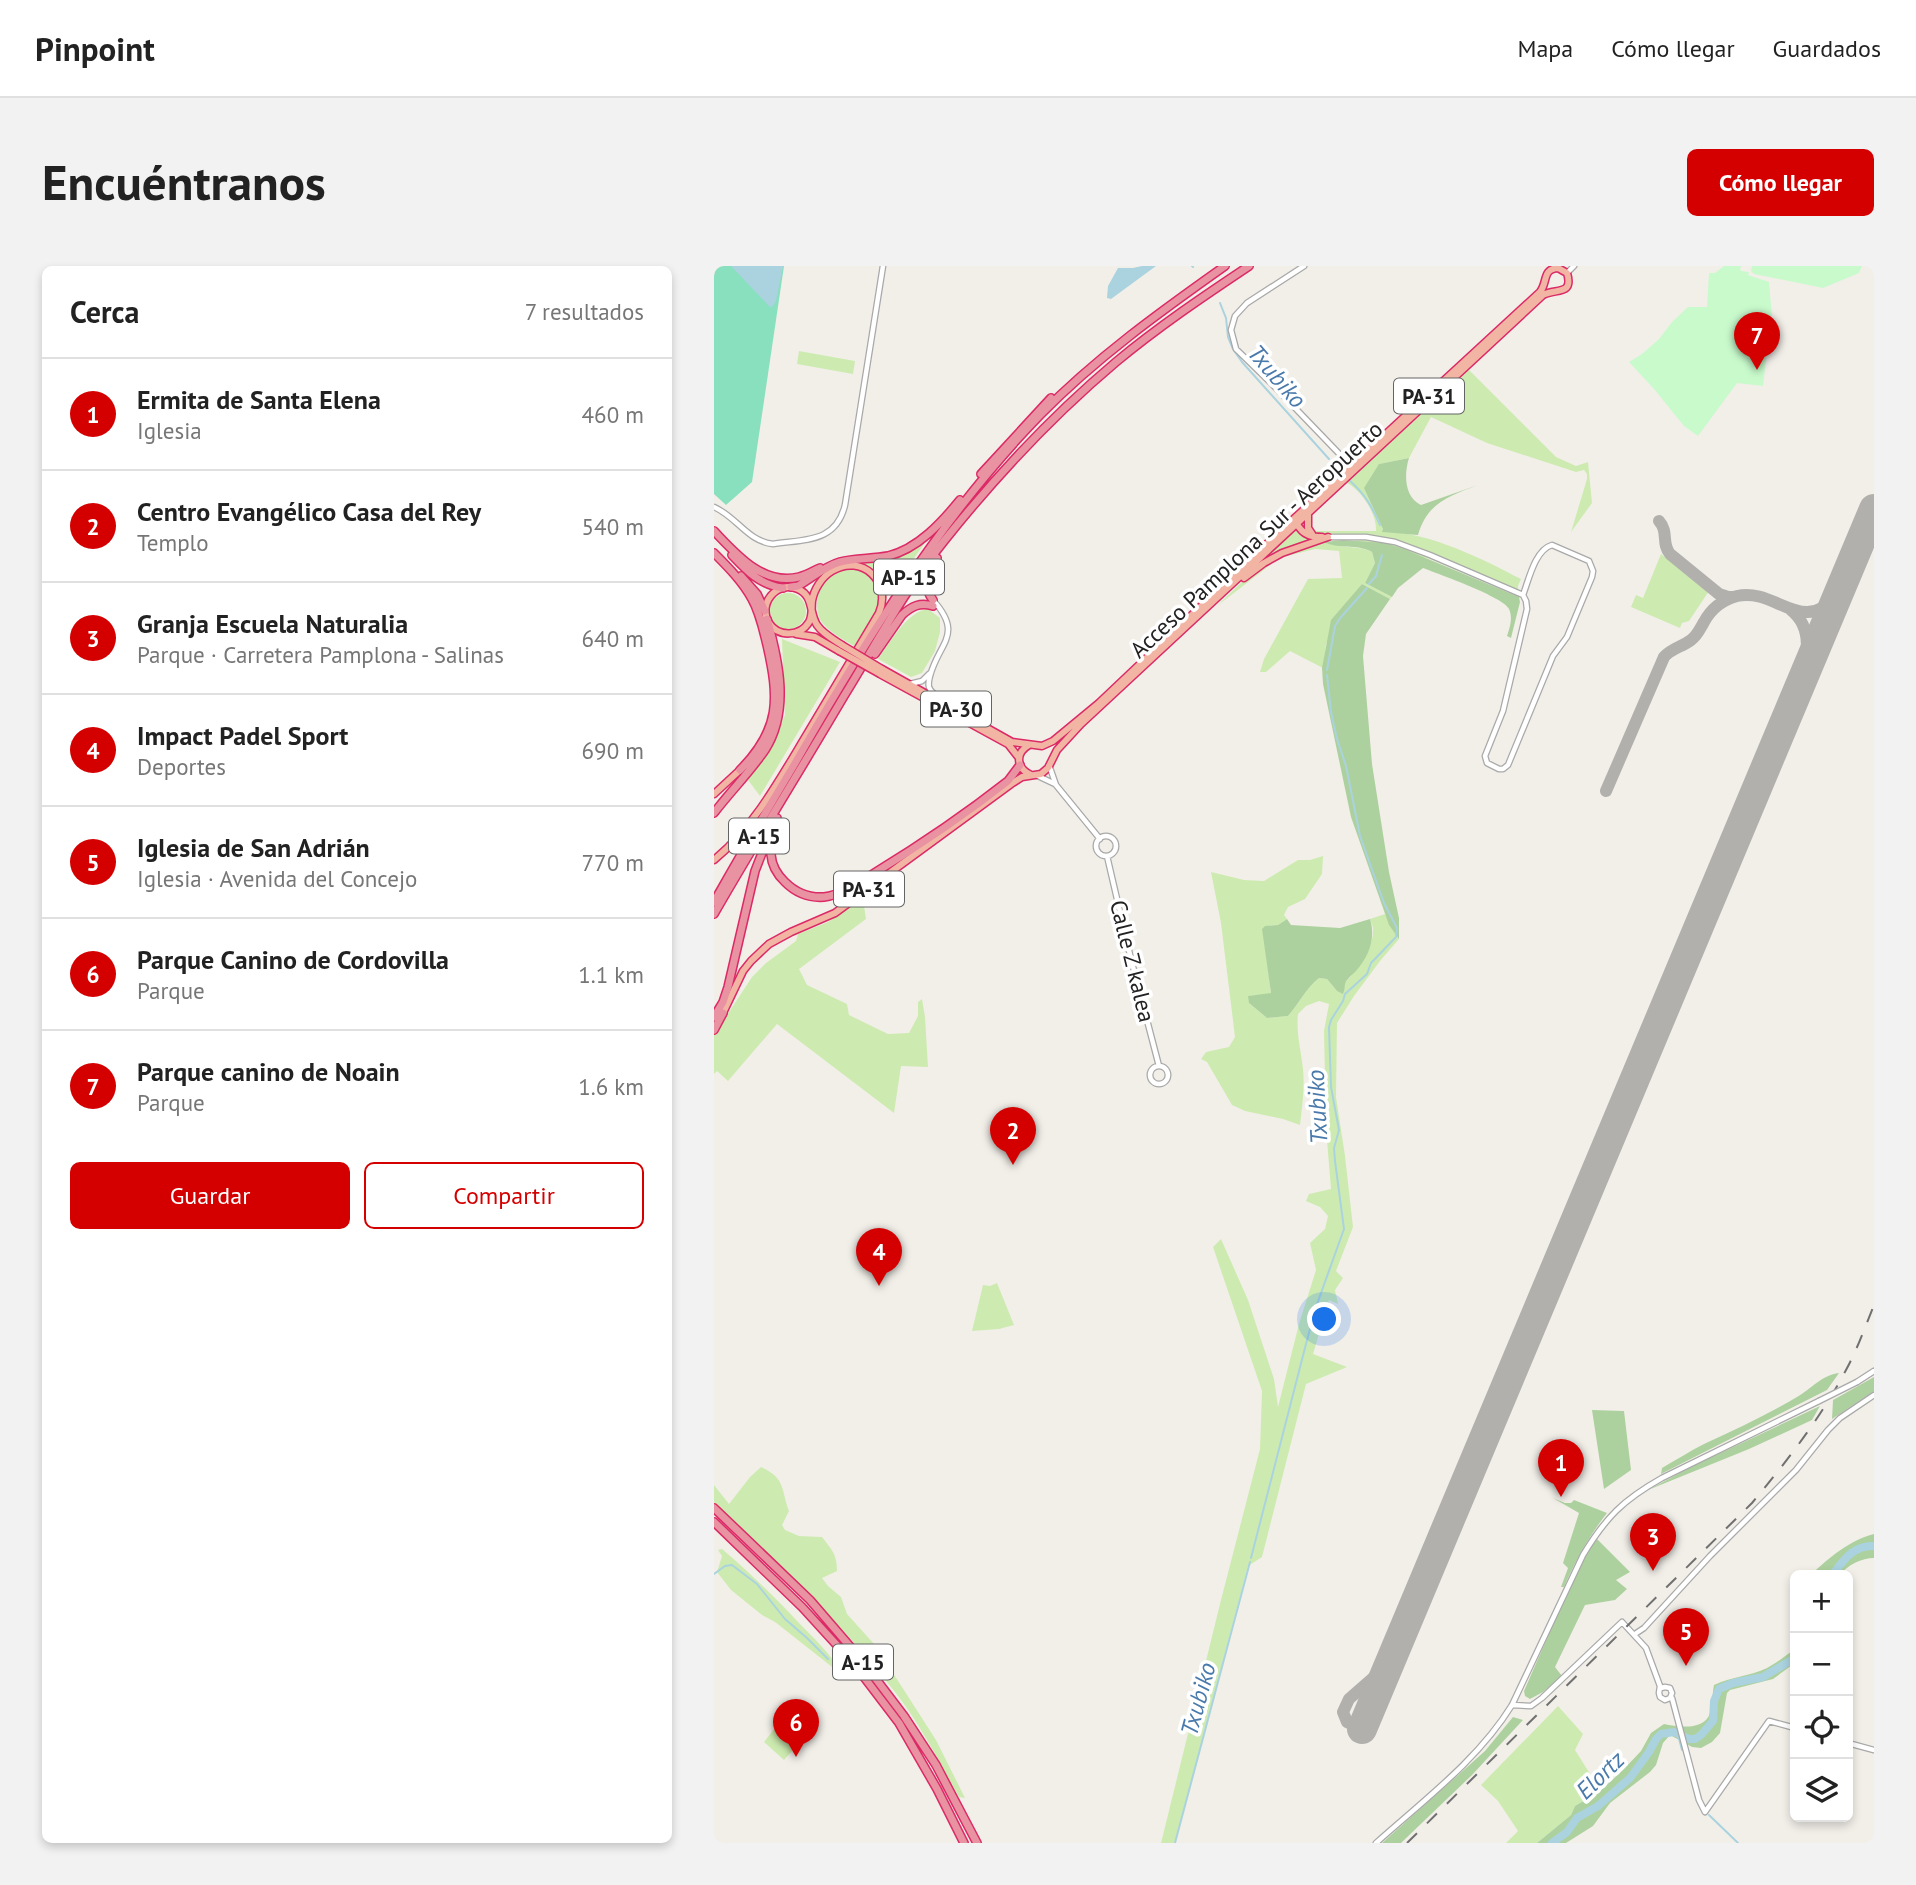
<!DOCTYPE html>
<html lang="es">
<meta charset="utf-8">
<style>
body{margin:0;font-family:"PT Sans",sans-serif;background:#f2f2f2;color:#222}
.controls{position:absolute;right:21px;bottom:21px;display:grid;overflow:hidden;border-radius:10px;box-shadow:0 4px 10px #0003}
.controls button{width:63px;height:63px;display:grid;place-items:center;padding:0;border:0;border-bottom:2px solid #e0e0e0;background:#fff;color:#222;font:35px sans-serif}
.you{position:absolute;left:611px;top:1054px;width:24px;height:24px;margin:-18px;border:5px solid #fff;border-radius:50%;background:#1a73e8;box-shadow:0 0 0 10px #1a73e833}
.badge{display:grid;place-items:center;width:46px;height:46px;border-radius:50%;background:#d40000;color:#fff;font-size:23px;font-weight:700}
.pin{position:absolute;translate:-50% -58px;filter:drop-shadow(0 2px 4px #0008)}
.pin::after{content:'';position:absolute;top:37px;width:24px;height:21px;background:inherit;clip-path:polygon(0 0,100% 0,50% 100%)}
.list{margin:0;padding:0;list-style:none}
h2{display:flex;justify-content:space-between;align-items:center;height:91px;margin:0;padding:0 28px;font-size:30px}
h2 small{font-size:23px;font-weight:400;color:#767676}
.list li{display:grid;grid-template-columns:46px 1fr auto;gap:21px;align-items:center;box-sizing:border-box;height:112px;padding:0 28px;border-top:2px solid #e0e0e0}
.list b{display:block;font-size:26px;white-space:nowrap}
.list p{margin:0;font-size:23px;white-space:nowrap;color:#767676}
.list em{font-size:23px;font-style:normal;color:#767676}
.actions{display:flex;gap:14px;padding:21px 28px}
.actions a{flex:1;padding:16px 0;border:2px solid #d40000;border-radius:10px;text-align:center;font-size:24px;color:#d40000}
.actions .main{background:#d40000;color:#fff}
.icon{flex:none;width:38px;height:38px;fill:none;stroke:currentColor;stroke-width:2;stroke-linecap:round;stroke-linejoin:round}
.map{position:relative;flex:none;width:1160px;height:1577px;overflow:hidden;border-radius:10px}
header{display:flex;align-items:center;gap:42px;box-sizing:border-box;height:98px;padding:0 35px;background:#fff;border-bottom:2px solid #e0e0e0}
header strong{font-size:33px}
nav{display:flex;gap:38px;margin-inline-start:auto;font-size:24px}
.intro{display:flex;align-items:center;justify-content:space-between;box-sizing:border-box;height:168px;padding:0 42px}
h1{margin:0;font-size:49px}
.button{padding:18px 32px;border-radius:10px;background:#d40000;color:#fff;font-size:24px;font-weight:700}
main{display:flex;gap:42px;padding:0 42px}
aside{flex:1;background:#fff;border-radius:10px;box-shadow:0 4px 10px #0003}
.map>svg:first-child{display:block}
.grass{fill:#cdebb0}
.forest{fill:#add19e}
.park{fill:#c8facc}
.pitch{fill:#88e0be}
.water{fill:#aad3df}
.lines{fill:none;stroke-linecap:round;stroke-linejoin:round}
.stream{stroke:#aad3df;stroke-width:2}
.river{stroke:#aad3df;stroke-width:8}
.taxiway{stroke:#b1b0ac;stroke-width:12}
.runway{stroke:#b1b0ac;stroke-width:30}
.tertiary-casing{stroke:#a9a9a9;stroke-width:7}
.trunk-casing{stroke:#dc2a67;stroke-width:9}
.motorway-casing{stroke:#dc2a67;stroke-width:10}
.tertiary{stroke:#fff;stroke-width:4.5}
.trunk{stroke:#f2b4a3;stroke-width:6}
.motorway{stroke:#e892a2;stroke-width:7}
.rail{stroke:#707070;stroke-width:2;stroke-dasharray:14 14;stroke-linecap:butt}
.tertiary-bridge-casing{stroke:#a9a9a9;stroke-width:7;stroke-linecap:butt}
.trunk-bridge-casing{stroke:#dc2a67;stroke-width:9;stroke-linecap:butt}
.tertiary-bridge{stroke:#fff;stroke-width:4.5}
.trunk-bridge{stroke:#f2b4a3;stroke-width:6}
.labels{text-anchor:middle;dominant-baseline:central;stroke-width:7;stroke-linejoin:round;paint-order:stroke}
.shield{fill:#fff;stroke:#646464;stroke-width:2}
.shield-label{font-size:21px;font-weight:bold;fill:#222}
.street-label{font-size:23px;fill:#222;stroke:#fff}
.water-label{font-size:24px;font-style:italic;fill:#4a7aab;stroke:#fff}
</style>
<header>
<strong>Pinpoint</strong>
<nav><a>Mapa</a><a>Cómo llegar</a><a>Guardados</a></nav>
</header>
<div class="intro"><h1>Encuéntranos</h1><a class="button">Cómo llegar</a></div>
<main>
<aside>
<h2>Cerca<small>7 resultados</small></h2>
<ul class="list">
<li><span class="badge">1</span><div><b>Ermita de Santa Elena</b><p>Iglesia</p></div><em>460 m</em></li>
<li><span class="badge">2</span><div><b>Centro Evangélico Casa del Rey</b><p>Templo</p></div><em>540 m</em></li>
<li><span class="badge">3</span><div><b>Granja Escuela Naturalia</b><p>Parque · Carretera Pamplona - Salinas</p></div><em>640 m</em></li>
<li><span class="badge">4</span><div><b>Impact Padel Sport</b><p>Deportes</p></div><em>690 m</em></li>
<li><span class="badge">5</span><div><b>Iglesia de San Adrián</b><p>Iglesia · Avenida del Concejo</p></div><em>770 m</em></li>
<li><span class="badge">6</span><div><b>Parque Canino de Cordovilla</b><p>Parque</p></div><em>1.1 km</em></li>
<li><span class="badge">7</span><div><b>Parque canino de Noain</b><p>Parque</p></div><em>1.6 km</em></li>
</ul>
<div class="actions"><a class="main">Guardar</a><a>Compartir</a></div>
</aside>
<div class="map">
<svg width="1160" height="1577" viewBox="0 0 1160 1577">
<rect width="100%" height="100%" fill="#f2efe9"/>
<path class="grass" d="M85,85L141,95L139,108L83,98Z
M755,104L842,191L862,200L874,196L878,237L857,266L873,213V208L870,204L862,206L773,177L717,151L695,192L665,198L669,266C711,264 769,293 807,313L804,320L805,331L716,293L640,274L610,275C624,284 642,278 658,286L661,297L651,317L678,331L676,333L648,318L612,378L609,402L576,385L552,406H546L550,393L594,313L628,312L625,285L601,283L565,292L503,340L596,250L597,261L601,265H662C663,248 648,225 633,217Z
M215,271L172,332C170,317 162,307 149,298L169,294Z
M947,288L995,325L975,355L968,357L966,362L917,341L922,329L929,332Z
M136,302C159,306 170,325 161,347C157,359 147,370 140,380C128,373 113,365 105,352C104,349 104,345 103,341C102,322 117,306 136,302Z
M56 345a18 18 0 1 1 36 0a18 18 0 1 1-36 0Z
M214,343L226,352V366L221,385L208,407L197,411L164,393C176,377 193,345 214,343Z
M68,373L126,396L46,530L34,514L57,482L71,449Z
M609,590L608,608L591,633L574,641L570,649L573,653L564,659H557L550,666L557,728L535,730V737L553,752L574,750C585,738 591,723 605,712L613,713L623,725C636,713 661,683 659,663C659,660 657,656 656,653L671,648L685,673L666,695L640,730L623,757L622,831L631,890L639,961L622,1005L629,1012L621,1024L624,1038L615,1034L599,1088L633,1101L592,1118L548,1291L534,1300L461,1577H447L507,1334L546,1183L548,1125L499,981L507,973L534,1034L560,1113L564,1141L585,1058L602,1004L596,977L611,963L614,950L606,941L592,935L595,928L617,923L612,862L610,765L615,738L605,735L592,740L584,748C582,767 587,784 589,803C591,822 588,841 586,859L569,853L531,845L518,839L493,796L487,793L492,786L515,781L521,771L507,657L497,606L530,614L550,615L584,594H596Z
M149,633L152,653L85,703L93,719L133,738L135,749L174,768L195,767L204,750V736L208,733L211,751L214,801L187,800L180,847L63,758L14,815L3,805L0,808V769L38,711L52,697L82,675L84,668L114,656Z
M283,1017L300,1059L285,1063L258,1065L269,1019L276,1020Z
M47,1201C72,1212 67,1224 75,1245L68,1259L71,1264L85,1270L108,1271C118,1284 123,1288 123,1305L108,1312L114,1320L127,1331L133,1348L161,1379L222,1474L251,1532L245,1531C226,1497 208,1462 184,1430C130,1359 64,1298 0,1236V1219L15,1238L36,1211Z
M8,1283C35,1306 60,1330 84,1356C100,1372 115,1387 128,1406L127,1408L61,1356L48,1349L17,1324L3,1306L8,1290L4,1284Z
M844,1440L869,1468L861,1484L885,1522L886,1525L861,1540L857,1549L823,1577H792L804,1565L784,1535L767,1519Z
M64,1458L85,1477L70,1494L50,1476Z"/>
<path class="forest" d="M695,192C690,208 690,231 707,239L764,219C735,230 713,237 704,269L668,266L669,263L650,222L665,198Z
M629,274L671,277L690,283L805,331L806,336L797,372L793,370C796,361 799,352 795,343C790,331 724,308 709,302L684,322L678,331L651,317L661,297L658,286C642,277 625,284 610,276Z
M648,318L676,333L652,368L649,390L658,498L675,606L685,652V673L675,659L637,551L609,418L608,402L617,354Z
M573,653L577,659L626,662L656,653C662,672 655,690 642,705C640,707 636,710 634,713C629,718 632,722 629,728L623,725L613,713L605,712C591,723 585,738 574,750L553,752L535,737L534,730L557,727L548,663L551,660L564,659Z
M1125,1107L1113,1124L947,1208L948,1202C962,1194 976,1185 990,1178C1022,1163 1053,1149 1083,1131C1097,1123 1108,1109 1125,1107Z
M1160,1111V1125L1118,1153L1119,1134Z
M1106,1140L1098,1154L1035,1183L934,1224L981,1199Z
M878,1144L910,1145L917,1204L890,1223Z
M839,1232L851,1237H857L860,1234L893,1247C875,1270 862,1294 850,1321H847L854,1302L849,1297L865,1247Z
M1160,1268V1292C1148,1292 1133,1299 1126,1309H1097C1114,1292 1136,1274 1160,1268Z
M882,1272L916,1306L902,1314L913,1323L901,1334L871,1339L841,1401L848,1410L829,1426L816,1433L811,1430L810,1425L861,1308Z
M1081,1383V1397L1059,1413L1016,1424L1013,1427L1006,1467L998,1476L987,1482L978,1481L956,1469L949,1477L942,1499L936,1506L896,1537L879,1560L852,1577H823L857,1549L861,1540L886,1525L909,1504L927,1485L937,1467L950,1458C965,1461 990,1465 996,1447C999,1439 998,1428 1000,1419C1017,1411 1036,1410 1053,1402C1063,1397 1072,1389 1081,1383Z
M799,1451L809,1454L758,1509L687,1577H668L771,1485Z"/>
<path class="park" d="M1010,0H1028L1026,2L1027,5L1035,6L1034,9L1055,16L1059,63L1054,75L1049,120L1023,117L984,170L970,160L940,123L915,96L928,88L945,73L958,56L974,41H993L995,7H1001Z
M1038,0H1148L1145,7L1109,22L1040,8L1037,5Z"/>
<path class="pitch" d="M0,0H70L38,216L12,239L0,228Z"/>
<path class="water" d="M17,0H69L62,35L59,40L56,41Z
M428,0H442L397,33L393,32L394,20L404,2H419Z"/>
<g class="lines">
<path class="stream" d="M478,0L479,1
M506,37L512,52L514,71L519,83L528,96L615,193
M636,215C651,228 658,241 666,259
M655,318L662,310L668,289
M613,404L621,360L627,351L653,322
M537,1292L592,1078L602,1041L630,963L621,895L620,882L625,864L617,821L615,761L617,754L629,735L631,728L653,708L657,697L682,671L683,662L670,637L646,570L632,500L623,473L617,446L613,409
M0,1308L11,1300L18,1299L43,1318L71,1353L93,1372L114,1393
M964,1469L968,1484
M995,1549L1024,1577
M461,1577L536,1296"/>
<path class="river" d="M1118,1309C1130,1294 1139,1279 1160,1280
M838,1577L853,1566L863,1552L884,1540L916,1512L935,1486L942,1473L947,1468L960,1466L975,1473H981L987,1469L999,1455L1000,1435L1005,1423L1019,1417L1049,1411L1081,1392"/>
<path class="taxiway" d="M945,255C955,266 947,277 956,288L1005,328L1014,331H1019
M1077,344C1100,362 1093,391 1087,416
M892,525L950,391C958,382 968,381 977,374C983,370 986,363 990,356C997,343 1008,334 1023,330C1062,321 1087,371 1124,329
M662,1431C662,1451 658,1470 633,1456L629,1446L635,1433L675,1398"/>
<path class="runway" d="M648,1463L1160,243"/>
<g class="tertiary-casing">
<path id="tertiary" d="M590,0L533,37L521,50L517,64L522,83L558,118L637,200
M853,7L860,0
M0,241C23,251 33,275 59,278C91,273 122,277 131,239L169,0
M614,271H652L681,276L716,289L809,329
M838,279L875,295L879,305L878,311L853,371L839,390L794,499L789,503H785L773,497L771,490L789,445L813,343L812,335L809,329C815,313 821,284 838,279Z
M219,334C250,369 225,376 216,410C215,414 214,417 215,421C217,428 227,432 232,436
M196,418L208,415L215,408
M335,499L342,519L386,573
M324,510L341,518
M382 580a10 10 0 1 1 20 0a10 10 0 1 1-20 0Z
M393,590L417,693L445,800
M436 809a9 9 0 1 1 18 0a9 9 0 1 1-18 0Z
M1143,1116L1160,1105
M921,1368L930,1362L996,1290L1082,1204L1114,1164L1126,1152L1160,1129
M958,1432L985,1534L991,1546L1055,1455L1081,1462
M798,1439L817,1440L828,1432L908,1356L932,1382L946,1420L945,1427L946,1431L951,1434L956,1432L958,1427L956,1422L951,1421L947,1422
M1134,1477L1160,1484
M662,1577C710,1534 764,1494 798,1439L869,1289C892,1251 909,1234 948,1212L1105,1135"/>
</g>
<g class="trunk-casing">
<path id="trunk" d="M594,248V262L598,268
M583,258C589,269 597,271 608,271
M530,312L550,297L568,287L614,271
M82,368L101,371L125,385
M166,408L294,478L305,492
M315,479C301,487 302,502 317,509
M0,528L26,504
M0,594C40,561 66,513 93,468C117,428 141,388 165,347C178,316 148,287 118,305C108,311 100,323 98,335C97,342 99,349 95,356C86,371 64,371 55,357C43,338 63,314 84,323C100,330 95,347 103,359C109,368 119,373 128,379
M8,749L29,705L37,695L55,678L77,666L121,647L297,518L308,511L327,508L334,502L343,484L367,458L829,29C841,22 860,30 853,7L844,2C828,3 834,16 826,26L558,273L385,437L339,475L328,480L298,476L168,403"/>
</g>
<g class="motorway-casing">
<path id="motorway" d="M267,208L337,132
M0,265C22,288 49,320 85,311C93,309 99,305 106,302
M0,287C14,301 28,315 38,333C46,347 49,363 53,379C65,432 67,463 26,504
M18,289C33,305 46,319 69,322
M27,310L43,328L51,345
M77,321L84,320C98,312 111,300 126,296C140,292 159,293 174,290C204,283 228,256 246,234
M219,334C208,320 213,305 223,292
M161,388L188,349C198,340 206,336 219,340
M0,547C16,526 36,506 51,484C76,445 65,395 53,353
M63,552C57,577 50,596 71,616C81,626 95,632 110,631C128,629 147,615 162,606C208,578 252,548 294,515L306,499
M0,636C26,590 53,544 80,499C151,375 226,252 326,149C382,92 446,46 511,0
M0,648C42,575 87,503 130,430C162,378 192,322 230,275C282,210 339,149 402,96C444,61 490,30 535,0
M0,751L9,736L14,721L41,605L55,569
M0,764L9,747
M0,1242L96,1334L146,1392L190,1450L222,1499L263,1577
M0,1256L88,1341L140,1398L185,1457L223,1523L250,1577"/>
</g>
<use href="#tertiary" class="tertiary"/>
<use href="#trunk" class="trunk"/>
<use href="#motorway" class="motorway"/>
<path class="rail" d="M693,1577L1038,1237C1073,1195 1106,1153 1132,1104C1143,1084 1151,1061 1160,1039"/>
<g class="tertiary-bridge-casing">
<path id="tertiary-bridge" d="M1105,1135L1143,1116"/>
</g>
<g class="trunk-bridge-casing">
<path id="trunk-bridge" d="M128,379L168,403
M125,385L166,408"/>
</g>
<use href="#tertiary-bridge" class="tertiary-bridge"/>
<use href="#trunk-bridge" class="trunk-bridge"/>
</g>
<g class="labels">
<g class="shield">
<rect x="680" y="112.5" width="70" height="35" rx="5"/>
<rect x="160" y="293.5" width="70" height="35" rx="5"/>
<rect x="207" y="425.5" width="70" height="35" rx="5"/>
<rect x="15" y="552.5" width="60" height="35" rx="5"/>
<rect x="120" y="605.5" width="70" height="35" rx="5"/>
<rect x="119" y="1378.5" width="60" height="35" rx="5"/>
</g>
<g class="shield-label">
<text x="715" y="130">PA-31</text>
<text x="195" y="311">AP-15</text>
<text x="242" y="443">PA-30</text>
<text x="45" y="570">A-15</text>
<text x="155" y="623">PA-31</text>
<text x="149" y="1396">A-15</text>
</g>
<g class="street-label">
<text transform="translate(542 273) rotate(-43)">Acceso Pamplona Sur - Aeropuerto</text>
<text transform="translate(419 695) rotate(76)">Calle Z kalea</text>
</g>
<g class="water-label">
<text transform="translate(563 110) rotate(49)">Txubiko</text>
<text transform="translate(603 841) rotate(-93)">Txubiko</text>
<text transform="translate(484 1433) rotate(-75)">Txubiko</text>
<text transform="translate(886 1509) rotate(-44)">Elortz</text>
</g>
</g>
</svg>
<div class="controls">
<button>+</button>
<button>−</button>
<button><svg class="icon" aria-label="locate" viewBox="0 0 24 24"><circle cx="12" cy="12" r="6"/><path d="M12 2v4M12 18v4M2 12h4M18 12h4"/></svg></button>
<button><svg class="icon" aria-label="layers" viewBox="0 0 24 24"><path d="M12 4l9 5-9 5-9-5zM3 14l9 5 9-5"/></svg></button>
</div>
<div class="you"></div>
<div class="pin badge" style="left:847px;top:1231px">1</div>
<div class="pin badge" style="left:299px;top:899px">2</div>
<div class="pin badge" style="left:939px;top:1305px">3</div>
<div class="pin badge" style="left:165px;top:1020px">4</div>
<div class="pin badge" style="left:972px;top:1400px">5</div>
<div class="pin badge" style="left:82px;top:1491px">6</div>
<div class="pin badge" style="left:1043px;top:104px">7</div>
</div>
</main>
